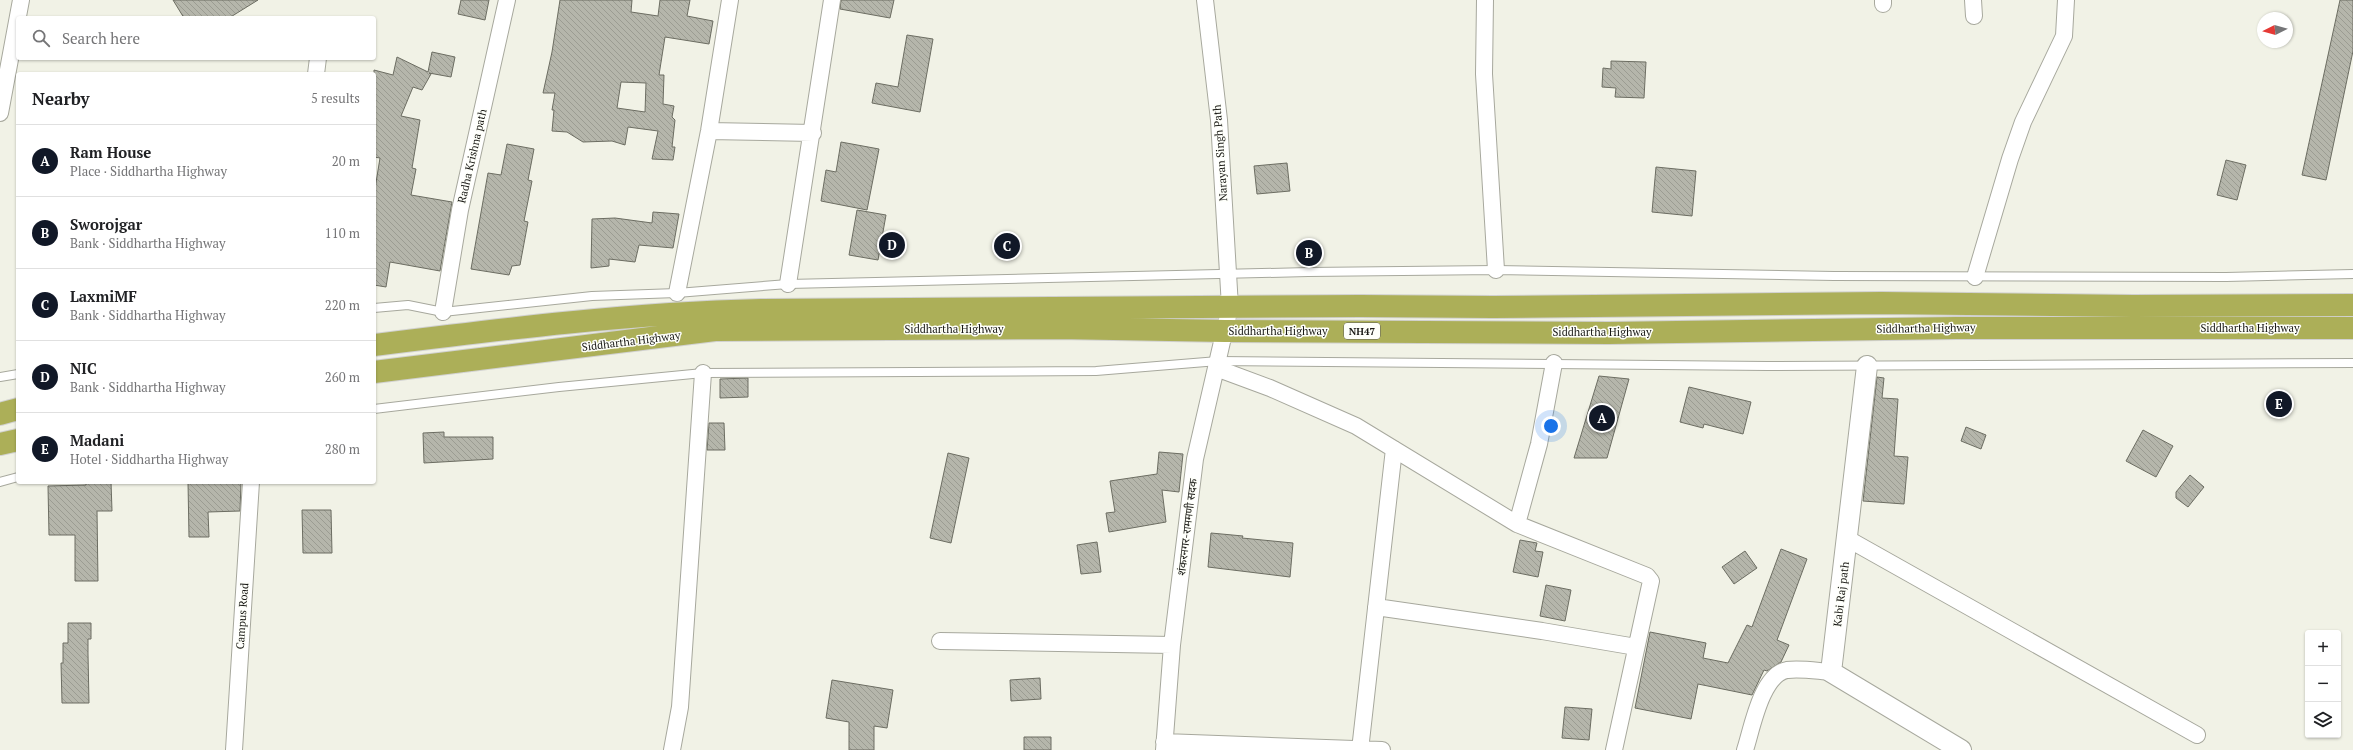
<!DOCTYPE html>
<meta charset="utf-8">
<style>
body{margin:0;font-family:"PT Serif","Noto Sans Devanagari",serif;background:#f6f6f6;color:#202124}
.controls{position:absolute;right:12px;bottom:12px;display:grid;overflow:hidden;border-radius:4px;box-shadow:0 1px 3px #0004}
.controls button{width:36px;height:36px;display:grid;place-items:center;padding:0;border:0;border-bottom:1px solid #e0e0e0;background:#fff;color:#202124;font:20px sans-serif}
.compass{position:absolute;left:2257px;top:12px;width:36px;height:36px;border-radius:50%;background:#fff;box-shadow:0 1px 3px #0004;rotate:265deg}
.you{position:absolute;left:1551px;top:426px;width:14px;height:14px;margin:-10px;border:3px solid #fff;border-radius:50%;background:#1a73e8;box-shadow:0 0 0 6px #1a73e833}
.badge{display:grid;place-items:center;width:26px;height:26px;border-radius:50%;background:#111827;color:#fff;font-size:13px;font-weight:700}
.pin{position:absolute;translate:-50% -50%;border:2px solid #fff;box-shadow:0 1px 4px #0006}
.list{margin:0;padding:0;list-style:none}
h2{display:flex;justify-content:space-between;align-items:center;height:52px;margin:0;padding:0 16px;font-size:17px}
h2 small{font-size:13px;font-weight:400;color:#757577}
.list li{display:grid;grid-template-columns:26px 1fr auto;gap:12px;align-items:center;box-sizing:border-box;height:72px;padding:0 16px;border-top:1px solid #e0e0e0}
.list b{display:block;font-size:15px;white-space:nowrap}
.list p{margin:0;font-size:13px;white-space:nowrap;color:#757577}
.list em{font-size:13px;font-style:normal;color:#757577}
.icon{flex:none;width:22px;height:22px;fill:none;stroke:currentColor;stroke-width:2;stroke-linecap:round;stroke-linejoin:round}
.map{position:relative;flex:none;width:2353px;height:750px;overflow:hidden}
.search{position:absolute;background:#fff;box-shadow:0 1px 3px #0004;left:16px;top:16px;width:360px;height:44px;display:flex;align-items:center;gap:10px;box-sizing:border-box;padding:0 14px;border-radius:4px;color:#757577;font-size:15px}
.panel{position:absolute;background:#fff;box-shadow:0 1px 3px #0004;left:16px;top:72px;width:360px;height:412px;border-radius:4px}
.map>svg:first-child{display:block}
.building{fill:url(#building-back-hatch);stroke:#6c6d62;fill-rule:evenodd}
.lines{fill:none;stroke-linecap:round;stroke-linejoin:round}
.service-casing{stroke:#a7a89d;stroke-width:10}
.minor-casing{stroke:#a7a89d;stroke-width:18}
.tertiary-casing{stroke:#a7a89d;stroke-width:22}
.trunk-casing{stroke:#d1d1d0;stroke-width:24}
.service{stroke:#fff;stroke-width:8}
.minor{stroke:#fff;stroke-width:16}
.tertiary{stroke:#fff;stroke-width:20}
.trunk{stroke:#acaf58;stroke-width:22}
.labels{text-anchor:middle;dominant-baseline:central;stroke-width:3;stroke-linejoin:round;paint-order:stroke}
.shield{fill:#fefffa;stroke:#5d5d59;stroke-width:1}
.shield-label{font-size:10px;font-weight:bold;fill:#181814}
.street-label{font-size:11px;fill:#181814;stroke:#fefffa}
</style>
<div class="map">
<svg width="2353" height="750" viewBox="0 0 2353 750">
<defs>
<pattern id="building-back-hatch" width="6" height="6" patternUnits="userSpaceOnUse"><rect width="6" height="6" fill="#b5b6ab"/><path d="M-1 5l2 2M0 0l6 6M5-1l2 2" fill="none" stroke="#9b9c92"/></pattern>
</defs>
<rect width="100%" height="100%" fill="#f1f2e6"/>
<path class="building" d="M173,0H258L229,18H184Z
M461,0H489L485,20L458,14Z
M560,0H632L631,12L658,16L660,0H690L687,16L713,21L709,44L665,37L659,75H664L663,104L674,106L672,117L675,120L672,147H675L673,160L652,159L658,131L628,127L625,145L612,141L583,142L567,132L552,131L554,110H552L555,93H543L552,52ZM621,82L646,83L645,112L617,108Z
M841,0H894L890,18L840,9Z
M2340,0H2353V51L2326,180L2302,175Z
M907,35L933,39L920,112L872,103L876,83L898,87Z
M432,52L455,57L451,77L429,73L431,74L422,90L413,87L401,116L420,120L412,168L416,169L411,195L452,202L440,271L390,262L386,287L374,285V195L380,158L374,157V70L393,75L397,57L428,72Z
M1611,61L1646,62L1644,98L1615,97L1616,88L1602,87L1603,68L1611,69Z
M841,142L879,149L867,210L821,201L826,170L836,172Z
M507,144L534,149L528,180L532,181L524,221L528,222L520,265L512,266L509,275L471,269L488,173L501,175Z
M2226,160L2246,165L2237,200L2217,195Z
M1287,163L1290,191L1257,194L1254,166Z
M1656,167L1696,171L1692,216L1652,212Z
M857,210L886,215L878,260L849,255Z
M653,212L679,214L673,248L639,245L635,262L609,259V266L591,268L592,219L615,218L652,223Z
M1599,376L1629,379L1607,458H1574Z
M1877,377L1884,378L1882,398L1898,399L1894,456L1908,457L1904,504L1863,501Z
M748,378V397L720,398V379Z
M1689,387L1751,402L1743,434L1704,424L1703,428L1680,422Z
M709,423H724L725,450H707Z
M1966,427L1986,435L1981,449L1961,441Z
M2143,430L2173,446L2156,477L2126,461Z
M444,432V437H493V459L424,463L423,433Z
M1159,452L1183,454L1179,492L1162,490L1166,522L1109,532L1106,513L1115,512L1110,481L1157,474Z
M948,453L969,458L951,543L930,538Z
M2190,475L2204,487L2188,507L2176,498V492Z
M86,482H111L112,511H97L98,581H75V535H49L48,486L86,485Z
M188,482H241L240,511L208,512L209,537H189Z
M302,510H331L332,553H303Z
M1211,533L1243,536L1242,538L1293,543L1290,577L1208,567Z
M1520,540L1537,543L1535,551L1543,552L1538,577L1513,572Z
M1097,542L1101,572L1081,574L1077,545Z
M1781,549L1807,559L1777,640L1789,645L1781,662L1767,671L1764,670L1752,695L1698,684L1691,719L1635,708L1650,632L1706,643L1703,658L1728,663L1747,625L1752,627Z
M1745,551L1757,568L1734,584L1722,567Z
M1546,585L1571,590L1565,621L1540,616Z
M68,623H91V639H88V654L89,703H62L61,663H63V643H68Z
M1040,678L1041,699L1011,701L1010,680Z
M832,680L893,690L887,728L874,726V750H849V722L826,718Z
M1565,707L1592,709L1589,740L1562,738Z
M1024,737H1051V750H1024Z"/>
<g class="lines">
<g class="service-casing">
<path id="service" d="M374,308L408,305L443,312L592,296L677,293L788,284L1308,272L1496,270L1834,276L2226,277L2353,274
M0,377L18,374
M374,409L559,387L703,373L1096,371L1218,361L1767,366L2353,363
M0,482L18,477"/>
</g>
<g class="minor-casing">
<path id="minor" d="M1485,0L1484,74L1496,270
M1883,0V4
M1973,0L1974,16
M316,74L318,58
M0,113L21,0
M709,131L813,133
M1975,277L2010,159L2023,122L2064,36L2066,0
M788,284L832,0
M677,293L709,131L730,0
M443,312L460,210L507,0
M1554,363L1539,444L1517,524L1647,576L1651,581L1614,750
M1216,368L1270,388L1356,426L1517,524
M1848,539L2197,735
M1376,607L1542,631L1636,647
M940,641L1172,645
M1164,742L1382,750
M234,750L251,482
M672,750L680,707L703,373
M1164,750L1172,645L1195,459L1230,307L1219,120L1205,0
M1360,750L1394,449
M1745,750C1752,729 1761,675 1787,670C1800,668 1817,671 1831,672"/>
</g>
<g class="tertiary-casing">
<path id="tertiary" d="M1867,366L1831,672L1961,750"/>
</g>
<g class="trunk-casing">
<path id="trunk" d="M374,345C503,329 631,313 761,310L1360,306L1493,307L1881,303L2133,306L2353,305
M374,372L715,330L1058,328L1225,331L1609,333L1956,328H2353
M0,414L18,409
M0,444L18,440"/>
</g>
<use href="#service" class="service"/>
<use href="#minor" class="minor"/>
<use href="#tertiary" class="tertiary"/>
<use href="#trunk" class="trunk"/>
</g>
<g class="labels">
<rect class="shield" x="1344" y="323" width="36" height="16" rx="3"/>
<g class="shield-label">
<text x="1362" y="331">NH47</text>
</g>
<g class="street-label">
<text transform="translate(1220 153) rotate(-94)">Narayan Singh Path</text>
<text transform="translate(472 156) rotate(-77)">Radha Krishna path</text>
<text transform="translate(1926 328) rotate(-1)">Siddhartha Highway</text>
<text x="2250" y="328">Siddhartha Highway</text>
<text x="954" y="329">Siddhartha Highway</text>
<text x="1278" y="331">Siddhartha Highway</text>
<text x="1602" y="332">Siddhartha Highway</text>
<text transform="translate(631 341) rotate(-7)">Siddhartha Highway</text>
<text transform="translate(1187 527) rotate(-83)">शंकरनगर-राममणी सदक</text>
<text transform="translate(1841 594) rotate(-83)">Kabi Raj path</text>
<text transform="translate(242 616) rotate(-86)">Campus Road</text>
</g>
</g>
</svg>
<div class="controls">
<button>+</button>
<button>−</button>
<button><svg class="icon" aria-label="layers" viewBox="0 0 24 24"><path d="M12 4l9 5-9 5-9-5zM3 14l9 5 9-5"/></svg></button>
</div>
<svg class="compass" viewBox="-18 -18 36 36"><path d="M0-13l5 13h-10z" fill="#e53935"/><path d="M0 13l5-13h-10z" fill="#757577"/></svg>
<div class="you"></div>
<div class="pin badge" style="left:1602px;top:418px">A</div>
<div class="pin badge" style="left:1309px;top:253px">B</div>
<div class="pin badge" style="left:1007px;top:246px">C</div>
<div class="pin badge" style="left:892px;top:245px">D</div>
<div class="pin badge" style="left:2279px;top:404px">E</div>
<div class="search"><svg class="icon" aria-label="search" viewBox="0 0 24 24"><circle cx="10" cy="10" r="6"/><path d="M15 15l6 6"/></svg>Search here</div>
<section class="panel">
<h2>Nearby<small>5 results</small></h2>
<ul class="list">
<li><span class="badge">A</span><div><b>Ram House</b><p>Place · Siddhartha Highway</p></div><em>20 m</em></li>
<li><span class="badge">B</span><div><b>Sworojgar</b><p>Bank · Siddhartha Highway</p></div><em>110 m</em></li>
<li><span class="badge">C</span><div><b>LaxmiMF</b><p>Bank · Siddhartha Highway</p></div><em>220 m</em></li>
<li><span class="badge">D</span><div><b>NIC</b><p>Bank · Siddhartha Highway</p></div><em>260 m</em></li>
<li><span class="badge">E</span><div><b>Madani</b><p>Hotel · Siddhartha Highway</p></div><em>280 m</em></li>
</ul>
</section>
</div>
